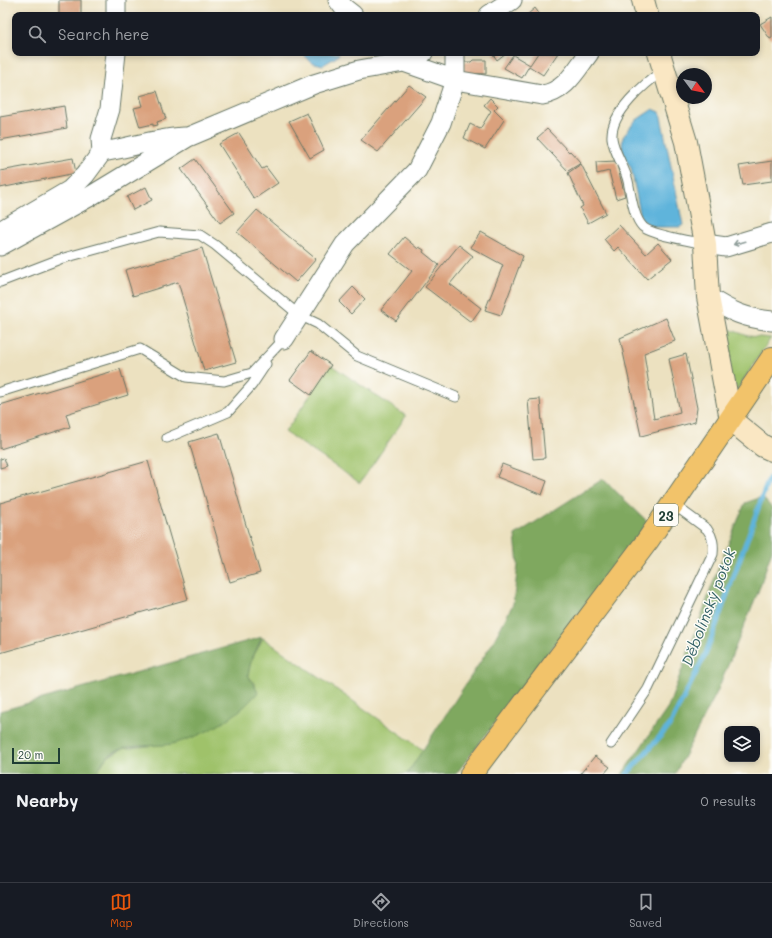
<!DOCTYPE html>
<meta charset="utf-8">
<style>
body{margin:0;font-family:Mali,sans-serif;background:#20242c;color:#f1f3f6}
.controls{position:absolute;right:12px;bottom:12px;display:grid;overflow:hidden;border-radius:8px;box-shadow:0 2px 6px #0003}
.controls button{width:36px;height:36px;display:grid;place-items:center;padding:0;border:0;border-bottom:1px solid #363941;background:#171b24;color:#f1f3f6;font:20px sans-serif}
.compass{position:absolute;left:676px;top:68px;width:36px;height:36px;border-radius:50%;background:#171b24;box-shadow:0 2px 6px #0003;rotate:122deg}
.scale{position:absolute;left:12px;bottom:10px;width:48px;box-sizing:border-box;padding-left:4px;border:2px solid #1f3d34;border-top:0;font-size:11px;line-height:14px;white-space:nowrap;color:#1f3d34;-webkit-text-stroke:3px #fdfcf7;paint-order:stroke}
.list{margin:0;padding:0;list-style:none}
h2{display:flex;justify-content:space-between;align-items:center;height:52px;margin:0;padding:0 16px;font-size:17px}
h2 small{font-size:13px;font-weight:400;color:#9ea1a6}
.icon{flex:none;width:22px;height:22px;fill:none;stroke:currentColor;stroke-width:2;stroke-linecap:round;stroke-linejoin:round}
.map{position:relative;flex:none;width:772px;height:774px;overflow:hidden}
.search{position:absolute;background:#171b24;box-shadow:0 2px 6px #0003;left:12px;right:12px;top:12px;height:44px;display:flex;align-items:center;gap:10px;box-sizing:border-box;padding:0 14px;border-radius:8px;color:#9ea1a6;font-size:15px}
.sheet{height:108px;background:#171b24}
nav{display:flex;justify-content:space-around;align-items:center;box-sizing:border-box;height:56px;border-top:1px solid #363941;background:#171b24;font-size:11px;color:#9ea1a6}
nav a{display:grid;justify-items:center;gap:2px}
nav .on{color:#ea580c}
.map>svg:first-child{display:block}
.green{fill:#9fc26b;stroke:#5f8050}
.forest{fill:#7fa85f;stroke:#4f724a}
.water{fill:#5fb4db;stroke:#3f7888}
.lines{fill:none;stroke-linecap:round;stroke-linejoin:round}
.stream{stroke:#5fb4db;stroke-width:5}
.building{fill:#daa17d}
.lane-casing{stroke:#677665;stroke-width:11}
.street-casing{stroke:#677665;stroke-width:21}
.secondary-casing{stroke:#677665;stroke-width:24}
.primary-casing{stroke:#677665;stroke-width:24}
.lane{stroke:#fff;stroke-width:9}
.street{stroke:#fff;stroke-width:19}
.secondary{stroke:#fae7c3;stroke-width:22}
.primary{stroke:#f2c36a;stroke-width:22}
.oneway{stroke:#8f9e9a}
.labels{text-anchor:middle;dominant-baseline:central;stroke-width:3;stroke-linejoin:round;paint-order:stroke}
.shield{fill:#fdfcf7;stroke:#62766e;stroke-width:1}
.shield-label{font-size:13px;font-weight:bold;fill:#1f3d34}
.water-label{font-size:15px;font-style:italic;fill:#326166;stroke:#fdfcf7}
</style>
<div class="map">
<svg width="772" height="774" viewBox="0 0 772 774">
<rect width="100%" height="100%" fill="#fdfcf7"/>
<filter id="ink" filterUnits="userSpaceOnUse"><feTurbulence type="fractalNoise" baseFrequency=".025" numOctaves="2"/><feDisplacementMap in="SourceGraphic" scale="8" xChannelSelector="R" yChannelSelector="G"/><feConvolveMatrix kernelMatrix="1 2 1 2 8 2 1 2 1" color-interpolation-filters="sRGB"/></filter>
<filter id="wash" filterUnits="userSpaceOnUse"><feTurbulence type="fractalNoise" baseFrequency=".012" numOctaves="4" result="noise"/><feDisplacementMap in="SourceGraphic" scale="16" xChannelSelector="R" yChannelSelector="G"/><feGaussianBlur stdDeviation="0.9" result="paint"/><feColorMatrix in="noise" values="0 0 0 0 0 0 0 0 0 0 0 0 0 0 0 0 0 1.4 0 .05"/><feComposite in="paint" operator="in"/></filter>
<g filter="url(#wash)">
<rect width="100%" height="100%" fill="#ece1c0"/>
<path class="green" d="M718,325L748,336L771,338L734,394Z
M331,365L406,416L360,483L285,432Z
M263,638L423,750L407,774H96L106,758L121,749L175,743L256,686L248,675L251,661Z"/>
<path class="forest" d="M603,479L648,522L456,774H407L492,644L513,604L518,565L515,535Z
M762,497L772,508V550L758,592L717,692L675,774H622L668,708L718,569L745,503Z
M262,637L251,661L248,675L258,692C238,717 207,734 176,743C155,749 123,740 106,758C102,762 99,769 96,774H0V711Z"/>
<path class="water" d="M302,53H339L338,56L323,65L311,62Z
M653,109L660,112L683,225L680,227H656L647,224L641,218L631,168L625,158L622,147L623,137L635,121Z"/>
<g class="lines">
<path class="stream" d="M627,774L670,725L706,653L769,478"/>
</g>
<g id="blocks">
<path class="building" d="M59,0H81V15H59Z
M535,8L540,15H527Z
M772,17V38L770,39L760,24Z
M492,53H506L497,60Z
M538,53H558L543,75L529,66L522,78L504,68L513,55L530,65Z
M473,60H486V74L464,73L463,62H471Z
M409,85L426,97L378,152L361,140Z
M157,91L166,119L157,122L158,125L153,126V124L140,127L134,108L143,106L140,96Z
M490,98L498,106L494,110L504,120L485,149L464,138L470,124L480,129L491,111L484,105Z
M64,106L67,128L0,140V117Z
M307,113L324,150L310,158L289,121Z
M547,129L569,152L570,151L581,163L568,171L537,138Z
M239,133L262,169L266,167L278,183L254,199L219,144Z
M73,158L76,173L0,188V171Z
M195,159L234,213L220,223L181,169Z
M616,161L625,196L616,199L609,171L597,174L596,162Z
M772,161V181L743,185L739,166Z
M581,164L606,213L588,223L580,208L583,206L568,173Z
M146,187L152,200L133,210L127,197Z
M257,210L316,259L296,282L237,232Z
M619,225L646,254L658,243L672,259L647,279L618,247L614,251L604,239Z
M481,232L523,256L501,315L485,310L503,265L470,247Z
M404,237L418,249L419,247L424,250L423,252L439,265L396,321L381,310L412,271L390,254Z
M459,245L473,256L450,284L481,308L471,322L425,287Z
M202,248L236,362L204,371L178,282L133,296L125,270Z
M353,287L365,299L351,314L339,302Z
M666,318L675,341L644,353L654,419L680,412L669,359L686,354L697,408L695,422L641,436L620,338Z
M311,351L331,365L311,395L290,380Z
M120,369L128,395L66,414L70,427L0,449V405Z
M540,399L545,458L533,459L528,400Z
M219,433L260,573L230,582L189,442Z
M4,458L7,466L0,468V459Z
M148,461L188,599L0,653V503Z
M502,464L547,481L542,495L497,477Z
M595,756L610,767L604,774H580Z"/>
</g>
</g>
<g filter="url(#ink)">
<use href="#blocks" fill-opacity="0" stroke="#677665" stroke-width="1"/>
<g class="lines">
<g class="lane-casing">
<path id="lane" d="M664,70C645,83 610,113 612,138C613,150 625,168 628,181C631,194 633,217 643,227C652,235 691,241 705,244
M0,282L60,259L159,232L200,235L215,245L299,315L318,324L357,356L456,397
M0,392L140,349L186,377L224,381L252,373L284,339
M167,438L228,412L252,385L266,364
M611,744L648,689L713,554C714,544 713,537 707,529L673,504"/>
</g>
<g class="street-casing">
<path id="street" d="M338,0L344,8L353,15
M116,15V0
M489,15L512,0
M116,53L110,109L101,139L102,152C130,148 156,138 185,137
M401,56L404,62L455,80L542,95C565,92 576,70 589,53
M0,231L70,190L85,175L102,152
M705,244L726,247L772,233
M0,246L89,197L188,137L314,84L359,70L404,62L423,53
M708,297C731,312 745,318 772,321
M284,339L345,244L417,170L441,123L455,80V53"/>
</g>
<g class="secondary-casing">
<path id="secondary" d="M643,0L647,15
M659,53L686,142L705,244L708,297L731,420L763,446L772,450"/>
</g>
<g class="primary-casing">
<path id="primary" d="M471,774L648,540L772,358"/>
</g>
<use href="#lane" class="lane"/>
<use href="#street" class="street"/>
<use href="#secondary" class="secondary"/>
<use href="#primary" class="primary"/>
</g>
<defs><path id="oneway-shaft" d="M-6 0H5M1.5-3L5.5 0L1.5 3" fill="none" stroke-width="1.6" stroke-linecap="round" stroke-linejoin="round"/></defs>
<use class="oneway" href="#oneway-shaft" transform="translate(739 243) rotate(164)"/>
</g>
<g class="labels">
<rect class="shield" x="654" y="504" width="24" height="22" rx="3"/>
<g class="shield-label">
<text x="666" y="515">23</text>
</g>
<g class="water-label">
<text transform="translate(708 607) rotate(-69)">Děbolínský potok</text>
</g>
</g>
</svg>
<div class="controls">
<button><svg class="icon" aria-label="layers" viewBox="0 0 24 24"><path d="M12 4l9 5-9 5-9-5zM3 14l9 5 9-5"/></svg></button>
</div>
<svg class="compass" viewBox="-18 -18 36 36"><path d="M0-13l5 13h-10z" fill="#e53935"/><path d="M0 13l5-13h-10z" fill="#9ea1a6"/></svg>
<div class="scale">20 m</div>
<div class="search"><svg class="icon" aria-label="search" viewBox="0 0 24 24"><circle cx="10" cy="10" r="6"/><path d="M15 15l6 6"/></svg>Search here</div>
</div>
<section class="sheet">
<h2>Nearby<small>0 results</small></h2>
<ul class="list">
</ul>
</section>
<nav>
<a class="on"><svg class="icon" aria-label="map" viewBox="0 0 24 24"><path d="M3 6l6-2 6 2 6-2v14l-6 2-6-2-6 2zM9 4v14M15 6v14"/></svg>Map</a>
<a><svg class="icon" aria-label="directions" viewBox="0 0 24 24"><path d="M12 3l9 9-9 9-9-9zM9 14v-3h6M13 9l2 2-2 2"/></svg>Directions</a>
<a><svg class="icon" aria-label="saved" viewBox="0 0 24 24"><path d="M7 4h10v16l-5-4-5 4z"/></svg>Saved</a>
</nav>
